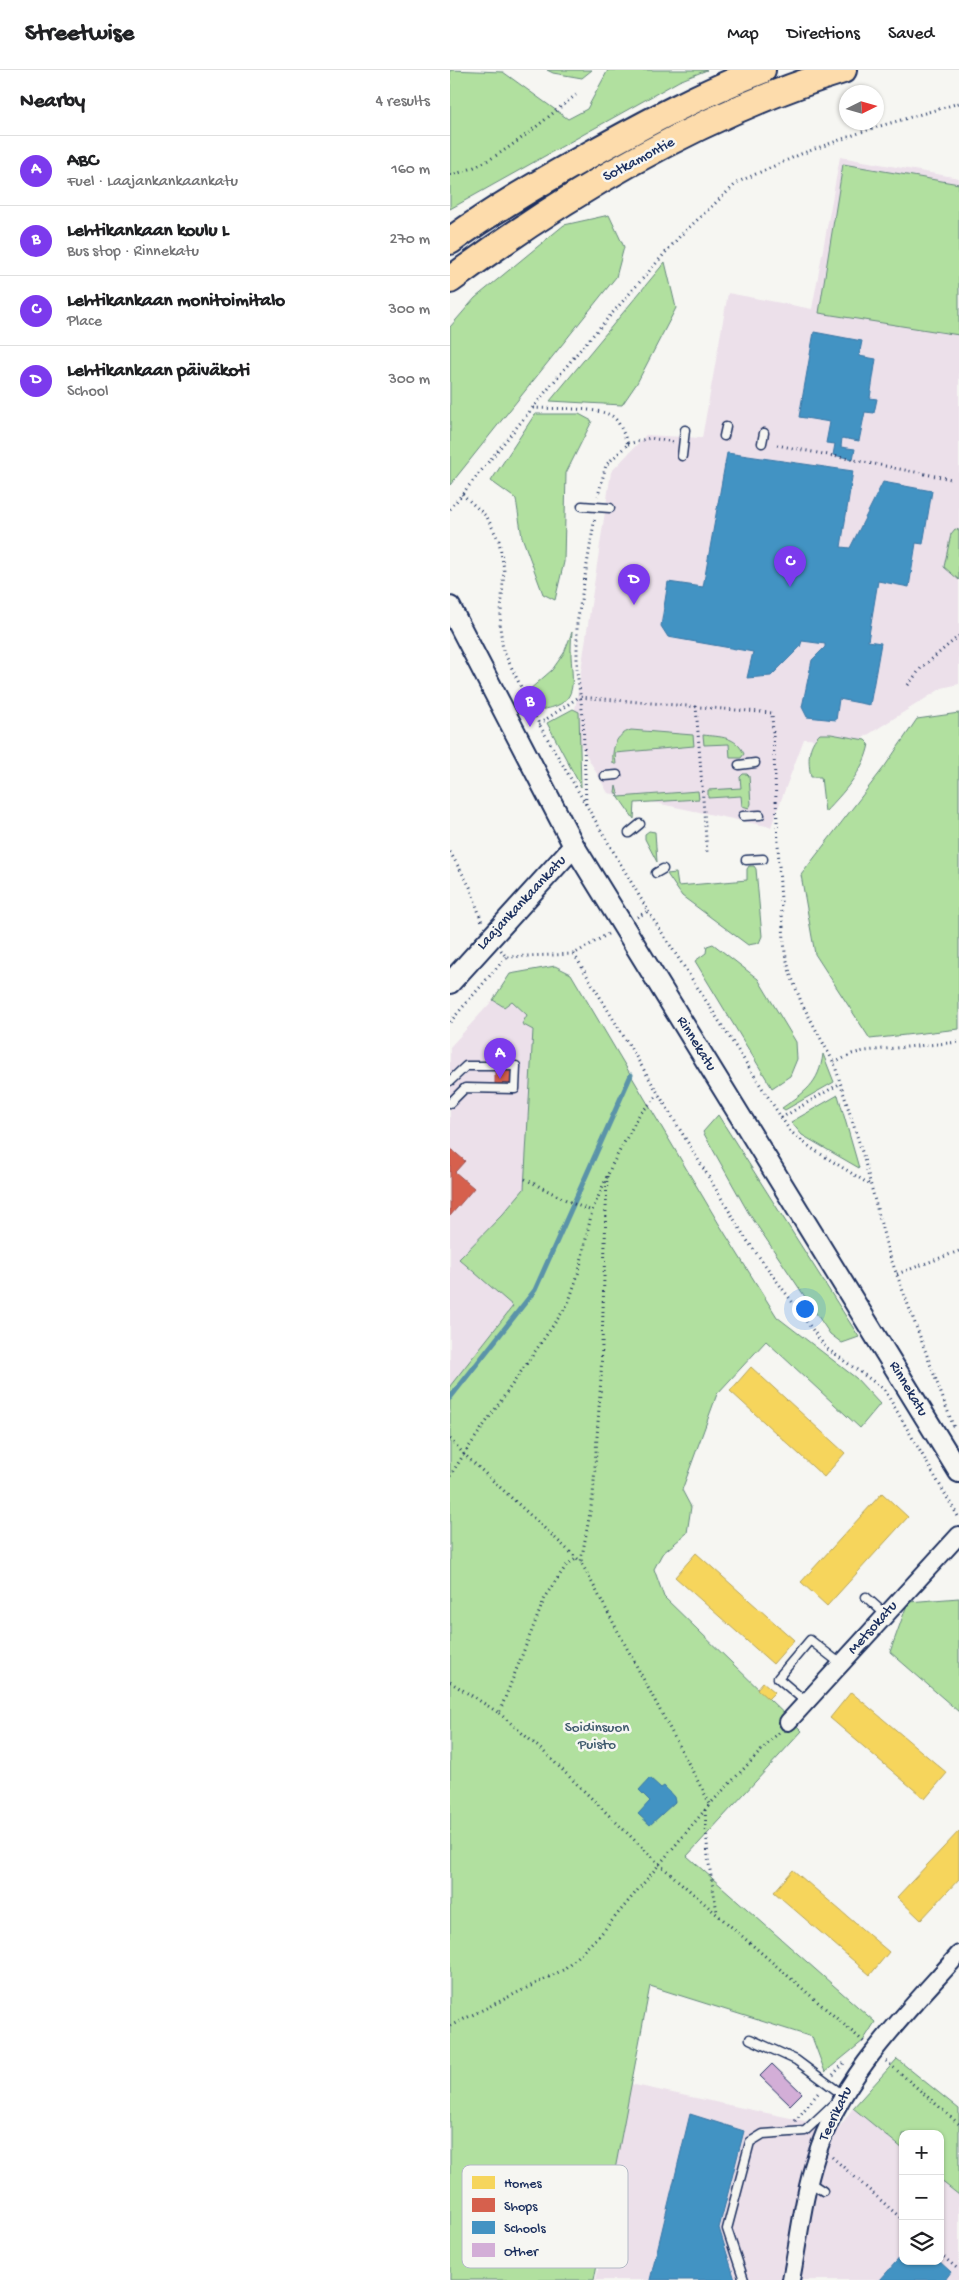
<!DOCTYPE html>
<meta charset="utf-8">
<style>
body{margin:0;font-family:"Gochi Hand",sans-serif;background:#f2f2f2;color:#202124}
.controls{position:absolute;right:15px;bottom:15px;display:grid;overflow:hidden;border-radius:10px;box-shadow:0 1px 4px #0004}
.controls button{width:45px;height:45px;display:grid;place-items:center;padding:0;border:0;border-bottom:1px solid #e0e0e0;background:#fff;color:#202124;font:25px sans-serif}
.compass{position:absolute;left:389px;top:15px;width:45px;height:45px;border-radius:50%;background:#fff;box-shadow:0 1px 4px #0004;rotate:85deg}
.you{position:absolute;left:354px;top:1238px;width:18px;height:18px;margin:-12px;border:4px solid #fff;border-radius:50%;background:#1a73e8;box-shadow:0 0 0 8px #1a73e833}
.badge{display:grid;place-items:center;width:32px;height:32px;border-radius:50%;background:#7c3aed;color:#fff;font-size:16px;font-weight:700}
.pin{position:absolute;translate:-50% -41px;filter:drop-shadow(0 1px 2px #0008)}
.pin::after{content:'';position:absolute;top:26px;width:18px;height:15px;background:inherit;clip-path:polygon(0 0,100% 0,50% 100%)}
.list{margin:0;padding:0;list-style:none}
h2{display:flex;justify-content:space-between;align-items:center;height:65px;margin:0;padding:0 20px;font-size:21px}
h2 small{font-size:16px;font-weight:400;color:#757577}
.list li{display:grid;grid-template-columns:32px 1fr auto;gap:15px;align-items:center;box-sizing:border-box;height:70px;padding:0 20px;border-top:1px solid #e0e0e0}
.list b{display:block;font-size:19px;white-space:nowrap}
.list p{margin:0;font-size:16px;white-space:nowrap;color:#757577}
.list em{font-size:16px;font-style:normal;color:#757577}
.icon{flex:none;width:28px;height:28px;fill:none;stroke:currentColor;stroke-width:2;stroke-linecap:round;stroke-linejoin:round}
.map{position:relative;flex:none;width:509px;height:2210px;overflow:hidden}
header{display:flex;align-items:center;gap:30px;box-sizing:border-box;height:70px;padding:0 25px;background:#fff;border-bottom:1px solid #e0e0e0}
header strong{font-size:24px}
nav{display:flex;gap:28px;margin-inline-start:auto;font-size:18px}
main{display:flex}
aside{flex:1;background:#fff}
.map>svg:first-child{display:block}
.built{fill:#ece0ea}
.green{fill:#b1e09f;stroke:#66887e}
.homes{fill:#f6d55c;stroke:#b4a35d}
.shops{fill:#d6604d;stroke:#9e5152}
.schools{fill:#4393c3;stroke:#3775a5}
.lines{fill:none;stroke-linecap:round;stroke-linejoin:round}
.stream{stroke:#5a93a9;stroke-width:5}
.building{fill:#d3aed7;stroke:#1b2f5e}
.service-casing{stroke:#1b2f5e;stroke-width:11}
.minor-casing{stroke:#1b2f5e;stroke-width:20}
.tertiary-casing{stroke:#1b2f5e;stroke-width:24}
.trunk-casing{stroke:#1b2f5e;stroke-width:30}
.path{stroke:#1b2f5e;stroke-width:3;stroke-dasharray:1 4;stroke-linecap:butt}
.service{stroke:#f6f6f2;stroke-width:8}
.minor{stroke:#f6f6f2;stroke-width:16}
.tertiary{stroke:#f6f6f2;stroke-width:20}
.trunk{stroke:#fddcac;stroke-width:26}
.labels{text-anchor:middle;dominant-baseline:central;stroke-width:5;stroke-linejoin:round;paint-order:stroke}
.street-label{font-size:15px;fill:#1b2f5e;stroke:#f6f6f2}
.park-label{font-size:15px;fill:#405b6e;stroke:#f6f6f2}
.key{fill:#f6f6f2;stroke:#b4bac6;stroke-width:1}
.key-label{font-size:14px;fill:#1b2f5e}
</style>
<header>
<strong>Streetwise</strong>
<nav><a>Map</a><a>Directions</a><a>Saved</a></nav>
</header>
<main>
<aside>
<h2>Nearby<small>4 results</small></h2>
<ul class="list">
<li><span class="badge">A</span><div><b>ABC</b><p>Fuel · Laajankankaankatu</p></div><em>160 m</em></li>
<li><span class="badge">B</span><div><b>Lehtikankaan koulu L</b><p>Bus stop · Rinnekatu</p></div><em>270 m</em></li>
<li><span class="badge">C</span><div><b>Lehtikankaan monitoimitalo</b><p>Place</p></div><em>300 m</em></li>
<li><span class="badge">D</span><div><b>Lehtikankaan päiväkoti</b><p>School</p></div><em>300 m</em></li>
</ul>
</aside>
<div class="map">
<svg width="509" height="2210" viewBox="0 0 509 2210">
<rect width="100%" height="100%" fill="#f6f6f2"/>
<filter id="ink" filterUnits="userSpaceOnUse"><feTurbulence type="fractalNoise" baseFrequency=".02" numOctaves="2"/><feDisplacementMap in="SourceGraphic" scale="10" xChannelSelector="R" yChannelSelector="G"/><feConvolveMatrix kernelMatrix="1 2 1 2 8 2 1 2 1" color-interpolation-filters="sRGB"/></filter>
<g filter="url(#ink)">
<path class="built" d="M390,87L509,108V614L492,618L408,671L354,669L321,757L158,723L122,660L161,402L196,365L252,368L278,223L362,239Z
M43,930L54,937L62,931L77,945L83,959L74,1120L53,1144L10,1189L63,1236L0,1316V977Z
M180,2014L369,2054L387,2060L403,2038L453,2079V2191H490V2110L509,2125V2210H146Z"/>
<path class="green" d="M0,0L53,2L118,49L137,39L158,0H257L229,11L0,139Z
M97,0H142L132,8L103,3Z
M393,94L509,114V265L369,243Z
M159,145L174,177L166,207L0,415V257L25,228L114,155Z
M215,192L226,238L187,313L172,335L100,331Z
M85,344H129L142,351L116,403L114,492L105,530L93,524L72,467L66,429L41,411Z
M505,459L509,460V510L494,497L501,464Z
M122,562C121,570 121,578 121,586C123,617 128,635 89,640L79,620L102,600L114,583Z
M123,639L129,642L131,717L97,653Z
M509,643V959L420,969L365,884L351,805L435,696L467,649Z
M181,660L243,665L244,676L165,683L166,695L163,693C162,678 165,665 181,660Z
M370,664H381L415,670L419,674C414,701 393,723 375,742L371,707H361C358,692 357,675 370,664Z
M253,665C271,667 286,666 294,684L291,688H280L279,674L254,675Z
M293,704H297L299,706L301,734L299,738L292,736L291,726L258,728V720L291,718L290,707Z
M166,716L169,727L248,721L249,729L185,733L184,749L165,722Z
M199,761L205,762L207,792L195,769V764Z
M299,796H304L306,799L312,866L309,873L298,875L232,826L217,804L226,803L228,816L297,810V799Z
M263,874L308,909L346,972L347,989L340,1006L322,1018L245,891L256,883L257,876Z
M105,896L121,904L269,1154L327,1247L406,1308L430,1334L410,1358L316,1271L267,1324L232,1420L241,1437L237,1463L212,1484L204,1499L214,1527L352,1661L237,1786L425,1952L413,1971L375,2002L362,1967L200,1916L144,2210H0V1316L63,1236L9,1189L53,1144L74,1119L83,960L72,954L77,945L62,931L54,937L43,930L60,904Z
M373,984L384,1012L335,1040L332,1038C355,1022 369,1014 373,984Z
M388,1025L409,1098L352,1065L341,1052Z
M268,1045L409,1267L392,1273L380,1264L298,1142L253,1062Z
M509,1528V1642L440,1582L458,1532Z
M447,1989L509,2039V2125L490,2110V2064H453V2079L403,2038Z"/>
<path class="homes" d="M301,1297L395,1383L374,1407L280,1321Z
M432,1423L458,1447L377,1536L351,1512Z
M246,1483L344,1570L323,1594L225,1507Z
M313,1612L325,1622L318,1629L307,1619Z
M401,1622L497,1703L475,1729L380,1648Z
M509,1761V1809L471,1850L447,1827Z
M343,1800L439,1882L420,1905L324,1822Z"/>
<path class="shops" d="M45,1000H63L62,1017H45Z
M0,1078L15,1091L5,1102L24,1118L0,1146Z"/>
<path class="schools" d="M364,262L412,271L409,286L426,289L420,328L427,329L424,343L415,342L409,371L392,368L391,377L405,379L403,389L383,385L385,374L376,373L380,352L349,347Z
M277,383L403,401L391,477L400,478L433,412L482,421L473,474L466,473L459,517L428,511L418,571L431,573L420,635L389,629L386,650L357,647L352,637L362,590L375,577V574L352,571L350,577L321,606L297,608L303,582L218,567L211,556L218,512L253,517Z
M200,1708L211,1718L214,1716L224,1727L225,1732L200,1755L188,1744L200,1731L189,1720Z
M240,2044L294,2061L269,2158L285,2210H200Z
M453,2184V2191H489L501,2202L495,2210H430Z"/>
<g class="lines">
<path class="stream" d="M0,1328L85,1220L181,1005"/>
</g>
<path class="building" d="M322,1994L352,2023L340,2035L310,2006Z"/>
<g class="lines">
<g class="service-casing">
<path id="service" d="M274,366L276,357
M312,373L314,363
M232,386L235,360
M132,436L160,438
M289,695L305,693
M155,706L167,705
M293,746L310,745
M179,763L190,754
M296,790L313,789
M206,803L213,799
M0,1011L16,996H66L65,1019L15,1018L0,1033
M416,1527L435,1544
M356,1632L328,1608L360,1570L391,1594
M359,2112L373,2121
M294,2210L277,2159L300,2072L313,2064L355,2061L393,2025L346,1990L300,1969"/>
</g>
<g class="minor-casing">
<path id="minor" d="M338,1652L509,1465
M341,2210C349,2169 353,2127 366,2087C391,2006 454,1946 509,1884"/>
</g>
<g class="tertiary-casing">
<path id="tertiary" d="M0,537L124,776L509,1402
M0,913L124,776"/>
</g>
<g class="trunk-casing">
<path id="trunk" d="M0,171C44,139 91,112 139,85C195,54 252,23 312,0
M0,210C118,123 252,43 393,0"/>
</g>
<path class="path" d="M0,105C45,96 89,53 126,25
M83,338C101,339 149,337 162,346C170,351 174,366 178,374L156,395L148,426
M178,374L200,368L224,372
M327,375L501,409
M12,424L37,447L49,471L54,499L50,557L53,580L89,654L198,841L340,1061L361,1078L419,1114
M0,439L129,281L231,165L288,112L351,84L420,59L509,33
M458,615L471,598L509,566
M246,636L257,782
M89,654L129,627L322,643L330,816L335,883L340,903L352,934L384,993L413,1085L438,1181L504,1358
M136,734L133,647L127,601V554L145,447
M0,782L20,817L32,852
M187,847L198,841
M51,880L56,887L124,884L158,864
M124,884L296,1169L376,1278L434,1319L509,1448
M0,952L56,887
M384,993L402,984L414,981L509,972
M331,1048L391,1013
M157,1106L151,1308L143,1426L131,1492L260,1734L329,1662
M75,1109L124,1134L142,1141
M447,1204L509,1181
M0,1369L14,1384L118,1234L129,1201L142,1141L162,1095L189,1045L209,1024
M0,1406L14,1384L131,1492
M0,1612L49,1643L96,1525L116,1496L127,1488
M49,1643L94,1682L209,1794L414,1972
M255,1740L258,1788L267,1842
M0,1956L113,1900L150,1865L260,1734
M436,1991L509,2054
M383,2005L394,1993
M345,2051L369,2022
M382,2087L453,2150
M490,2184L509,2200"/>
<use href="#service" class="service"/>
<use href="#minor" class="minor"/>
<use href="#tertiary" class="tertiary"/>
<use href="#trunk" class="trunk"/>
</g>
</g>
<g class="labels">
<g class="street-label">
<text transform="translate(189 90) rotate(-28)">Sotkamontie</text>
<text transform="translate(72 833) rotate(-47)">Laajankankaankatu</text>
<text transform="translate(246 974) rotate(58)">Rinnekatu</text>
<text transform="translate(458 1319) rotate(59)">Rinnekatu</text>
<text transform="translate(423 1558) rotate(-48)">Metsokatu</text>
<text transform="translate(386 2044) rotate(-64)">Teerikatu</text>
</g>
<g class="park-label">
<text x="147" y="1658">Soidinsuon<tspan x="147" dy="17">Puisto</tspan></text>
</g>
</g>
<rect x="12" y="2095" width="166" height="103" rx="8" class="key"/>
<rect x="22" y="2106" width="23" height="13" fill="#f6d55c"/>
<rect x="22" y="2128" width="23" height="14" fill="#d6604d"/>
<rect x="22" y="2151" width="23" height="13" fill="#4393c3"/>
<rect x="22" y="2173" width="23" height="14" fill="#d3aed7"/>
<g class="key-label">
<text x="54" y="2117">Homes</text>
<text x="54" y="2140">Shops</text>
<text x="54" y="2162">Schools</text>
<text x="54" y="2185">Other</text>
</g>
</svg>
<div class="controls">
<button>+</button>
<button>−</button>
<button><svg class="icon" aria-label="layers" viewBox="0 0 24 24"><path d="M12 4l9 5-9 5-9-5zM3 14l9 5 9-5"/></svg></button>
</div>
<svg class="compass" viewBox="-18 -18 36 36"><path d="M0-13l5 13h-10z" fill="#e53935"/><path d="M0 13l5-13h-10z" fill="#757577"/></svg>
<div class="you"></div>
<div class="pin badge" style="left:50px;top:1009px">A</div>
<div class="pin badge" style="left:80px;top:657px">B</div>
<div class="pin badge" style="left:340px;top:517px">C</div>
<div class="pin badge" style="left:184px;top:535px">D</div>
</div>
</main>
